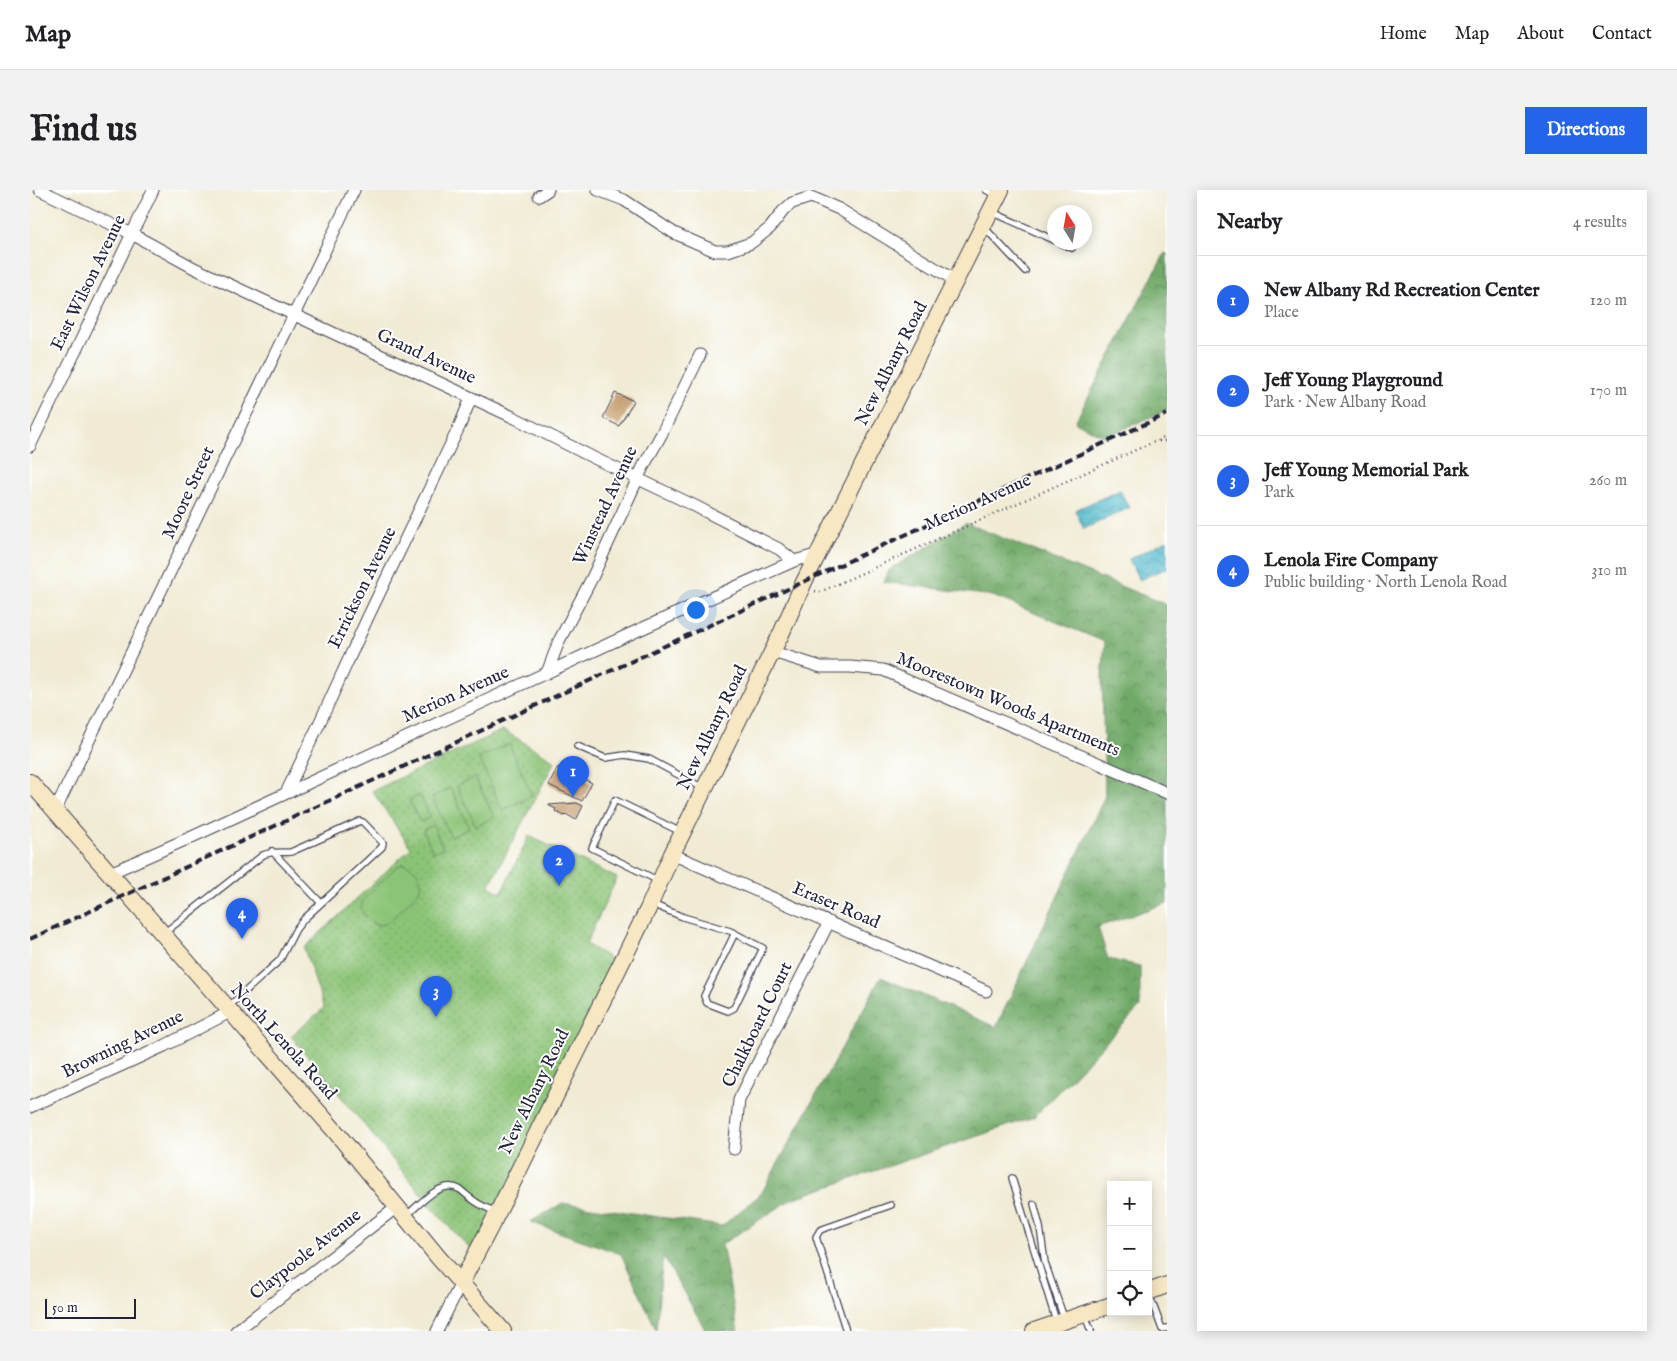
<!DOCTYPE html>
<meta charset="utf-8">
<style>
body{margin:0;font-family:"IM FELL English",serif;background:#f2f2f2;color:#202124}
.controls{position:absolute;right:15px;bottom:15px;display:grid;overflow:hidden;border-radius:0px;box-shadow:0 2px 12px #0003}
.controls button{width:45px;height:45px;display:grid;place-items:center;padding:0;border:0;border-bottom:1px solid #e0e0e0;background:#fff;color:#202124;font:25px sans-serif}
.compass{position:absolute;left:1017px;top:15px;width:45px;height:45px;border-radius:50%;background:#fff;box-shadow:0 2px 12px #0003;rotate:349deg}
.scale{position:absolute;left:15px;bottom:12px;width:91px;box-sizing:border-box;padding-left:5px;border:2px solid #22223b;border-top:0;font-size:14px;line-height:18px;white-space:nowrap;color:#22223b;-webkit-text-stroke:4px #fff;paint-order:stroke}
.you{position:absolute;left:665px;top:419px;width:18px;height:18px;margin:-12px;border:4px solid #fff;border-radius:50%;background:#1a73e8;box-shadow:0 0 0 8px #1a73e833}
.badge{display:grid;place-items:center;width:32px;height:32px;border-radius:50%;background:#2563eb;color:#fff;font-size:16px;font-weight:700}
.pin{position:absolute;translate:-50% -41px;filter:drop-shadow(0 1px 2px #0008)}
.pin::after{content:'';position:absolute;top:26px;width:18px;height:15px;background:inherit;clip-path:polygon(0 0,100% 0,50% 100%)}
.list{margin:0;padding:0;list-style:none}
h2{display:flex;justify-content:space-between;align-items:center;height:65px;margin:0;padding:0 20px;font-size:21px}
h2 small{font-size:16px;font-weight:400;color:#757577}
.list li{display:grid;grid-template-columns:32px 1fr auto;gap:15px;align-items:center;box-sizing:border-box;height:90px;padding:0 20px;border-top:1px solid #e0e0e0}
.list b{display:block;font-size:19px;white-space:nowrap}
.list p{margin:0;font-size:16px;white-space:nowrap;color:#757577}
.list em{font-size:16px;font-style:normal;color:#757577}
.icon{flex:none;width:28px;height:28px;fill:none;stroke:currentColor;stroke-width:2;stroke-linecap:round;stroke-linejoin:round}
.map{position:relative;flex:none;width:1137px;height:1141px;overflow:hidden;border-radius:0px}
header{display:flex;align-items:center;gap:30px;box-sizing:border-box;height:70px;padding:0 25px;background:#fff;border-bottom:1px solid #e0e0e0}
header strong{font-size:24px}
nav{display:flex;gap:28px;margin-inline-start:auto;font-size:18px}
.intro{display:flex;align-items:center;justify-content:space-between;box-sizing:border-box;height:120px;padding:0 30px}
h1{margin:0;font-size:35px}
.button{padding:12px 22px;border-radius:0px;background:#2563eb;color:#fff;font-size:18px;font-weight:700}
main{display:flex;gap:30px;padding:0 30px}
aside{flex:1;background:#fff;border-radius:0px;box-shadow:0 2px 12px #0003}
.map>svg:first-child{display:block}
.forest{fill:url(#forest-crowns);stroke:#4a6652}
.park{fill:url(#park-dots);stroke:#577359}
.pitch{fill:#8cc477;stroke:#577359}
.water{fill:url(#water-waves);stroke:#386e84}
.building{fill:#c69d6f}
.lines{fill:none;stroke-linecap:round;stroke-linejoin:round}
.service-casing{stroke:#414052;stroke-width:8}
.minor-casing{stroke:#414052;stroke-width:13}
.secondary-casing{stroke:#414052;stroke-width:18}
.path{stroke:#414052;stroke-width:2.5;stroke-dasharray:1 4;stroke-linecap:butt}
.service{stroke:#fff;stroke-width:5.5}
.minor{stroke:#fff;stroke-width:11}
.secondary{stroke:#f7e8c3;stroke-width:16}
.rail{stroke:#22223b;stroke-width:4;stroke-dasharray:8 4;stroke-linecap:butt}
.labels{text-anchor:middle;dominant-baseline:central;stroke-width:4;stroke-linejoin:round;paint-order:stroke}
.street-label{font-size:18px;fill:#22223b;stroke:#fff}
</style>
<header>
<strong>Map</strong>
<nav><a>Home</a><a>Map</a><a>About</a><a>Contact</a></nav>
</header>
<div class="intro"><h1>Find us</h1><a class="button">Directions</a></div>
<main>
<div class="map">
<svg width="1137" height="1141" viewBox="0 0 1137 1141">
<defs>
<pattern id="forest-crowns" width="20" height="18" patternUnits="userSpaceOnUse" patternTransform="scale(1.25)"><rect width="20" height="18" fill="#71aa68"/><path d="M2 6a3 3 0 1 1 6 0M12 15a3 3 0 1 1 6 0" fill="none" stroke="#5c8a57"/></pattern>
<pattern id="park-dots" width="8" height="8" patternUnits="userSpaceOnUse" patternTransform="scale(1.25)"><rect width="8" height="8" fill="#8cc477"/><path d="M2 2h.1M6 6h.1" fill="none" stroke="#78a868" stroke-width="1.8" stroke-linecap="round"/></pattern>
<pattern id="water-waves" width="16" height="10" patternUnits="userSpaceOnUse" patternTransform="scale(1.25)"><rect width="16" height="10" fill="#4fbacc"/><path d="M0 5q4-4 8 0t8 0" fill="none" stroke="#4197a7"/></pattern>
</defs>
<rect width="100%" height="100%" fill="#fff"/>
<filter id="ink" filterUnits="userSpaceOnUse"><feTurbulence type="fractalNoise" baseFrequency=".02" numOctaves="2"/><feDisplacementMap in="SourceGraphic" scale="10" xChannelSelector="R" yChannelSelector="G"/><feConvolveMatrix kernelMatrix="1 2 1 2 8 2 1 2 1" color-interpolation-filters="sRGB"/></filter>
<filter id="wash" filterUnits="userSpaceOnUse"><feTurbulence type="fractalNoise" baseFrequency=".0096" numOctaves="4" result="noise"/><feDisplacementMap in="SourceGraphic" scale="20" xChannelSelector="R" yChannelSelector="G"/><feGaussianBlur stdDeviation="1.12" result="paint"/><feColorMatrix in="noise" values="0 0 0 0 0 0 0 0 0 0 0 0 0 0 0 0 0 1.4 0 .05"/><feComposite in="paint" operator="in"/></filter>
<g filter="url(#wash)">
<rect width="100%" height="100%" fill="#f1ebd4"/>
<path class="forest" d="M1135,63L1137,64V220L1075,247L1045,232Z
M936,333L1137,415V713L1068,737L1078,769L1110,776V817L1004,927L762,1009L692,1054L708,1141H676L633,1066L626,1139L591,1064L500,1032L533,1013L692,1036L731,1004L851,787L966,837L1075,606L1072,487L1075,452L963,406L854,392L859,380Z"/>
<path class="park" d="M473,540L525,571L459,696L471,703L499,646L587,688L556,754L588,773L445,1064L411,1028L261,846L294,818L274,758L381,658L342,601Z"/>
<path class="pitch" d="M479,554L502,606L472,620L449,568Z
M445,587L464,627L446,636L427,596Z
M421,598L439,638L421,647L402,607Z
M390,605L400,627L390,632L379,610Z
M403,635L413,658L403,662L393,640Z
M373,674C386,676 394,689 389,701C382,708 362,731 354,734C346,737 341,732 336,727C331,721 330,716 334,709L366,677Z"/>
<path class="water" d="M1090,300L1099,318L1054,339L1045,320Z
M1137,350V378L1109,390L1099,369Z"/>
<g id="blocks">
<path class="building" d="M585,203L604,211L589,236L573,228Z
M528,577L562,593L552,611L519,595Z
M547,613L553,616L546,630L536,624L534,626L525,621L526,619L518,615Z"/>
</g>
</g>
<g filter="url(#ink)">
<use href="#blocks" fill-opacity="0" stroke="#414052" stroke-width="1"/>
<g class="lines">
<g class="service-casing">
<path id="service" d="M956,0L967,6
M962,22L1024,50
M954,37L995,81
M1029,52L1042,58
M547,556L575,568L595,565L619,569L673,598
M242,661L291,713
M629,691L562,658L585,610L651,642
M622,714L653,727L700,741L733,758L704,818L698,821L677,813L674,806L705,743
M134,743L233,665C243,661 251,663 261,662L330,631L333,632L353,653L352,657L274,729L266,739L250,770L198,817
M982,988L1026,1131
M1004,1014L1010,1037L1015,1073L1034,1128
M377,1025C390,1014 411,989 429,999C434,1002 437,1006 442,1009C449,1015 457,1018 466,1022
M1119,1104L1132,1139L1137,1138
M1055,1126L1061,1141
M816,1141L786,1047L790,1040L861,1015"/>
</g>
<g class="minor-casing">
<path id="minor" d="M10,0L102,44L164,78L485,228L564,268L661,314L749,359L764,371
M568,0L594,10L644,43L685,61H698L721,53L740,38L753,21L762,13L781,7L809,19L926,91
M509,6L518,0
M0,256L123,0
M743,462L791,477H820L853,480L1137,603
M517,483L529,451L563,386L613,277L631,245L670,165
M256,603L290,532L338,427L430,235L441,208
M25,621L324,0
M642,664L956,801
M80,683L164,646L611,439L764,371L789,364
M0,917L134,856L200,822
M704,959L709,910L799,732
M206,1141L367,1017
M407,1141L431,1093"/>
</g>
<g class="secondary-casing">
<path id="secondary" d="M0,592L305,941L408,1067L473,1141
M431,1093L469,1020L618,719L642,664L751,444L774,392L971,0
M1118,1102L1137,1095
M1004,1141L1081,1115"/>
</g>
<path class="path" d="M1129,251H1137
M785,401L790,402L1137,246"/>
<use href="#service" class="service"/>
<use href="#minor" class="minor"/>
<use href="#secondary" class="secondary"/>
<path class="rail" d="M0,749L1137,224"/>
</g>
</g>
<g class="labels">
<g class="street-label">
<text transform="translate(59 93) rotate(-64)">East Wilson Avenue</text>
<text transform="translate(396 167) rotate(25)">Grand Avenue</text>
<text transform="translate(862 174) rotate(-63)">New Albany Road</text>
<text transform="translate(159 303) rotate(-65)">Moore Street</text>
<text transform="translate(948 313) rotate(-24)">Merion Avenue</text>
<text transform="translate(576 316) rotate(-65)">Winstead Avenue</text>
<text transform="translate(333 398) rotate(-64)">Errickson Avenue</text>
<text transform="translate(426 505) rotate(-24)">Merion Avenue</text>
<text transform="translate(978 515) rotate(23)">Moorestown Woods Apartments</text>
<text transform="translate(683 538) rotate(-64)">New Albany Road</text>
<text transform="translate(806 716) rotate(23)">Eraser Road</text>
<text transform="translate(728 835) rotate(-64)">Chalkboard Court</text>
<text transform="translate(253 852) rotate(48)">North Lenola Road</text>
<text transform="translate(93 855) rotate(-26)">Browning Avenue</text>
<text transform="translate(505 902) rotate(-64)">New Albany Road</text>
<text transform="translate(276 1065) rotate(-38)">Claypoole Avenue</text>
</g>
</g>
</svg>
<div class="controls">
<button>+</button>
<button>−</button>
<button><svg class="icon" aria-label="locate" viewBox="0 0 24 24"><circle cx="12" cy="12" r="6"/><path d="M12 2v4M12 18v4M2 12h4M18 12h4"/></svg></button>
</div>
<svg class="compass" viewBox="-18 -18 36 36"><path d="M0-13l5 13h-10z" fill="#e53935"/><path d="M0 13l5-13h-10z" fill="#757577"/></svg>
<div class="scale">50 m</div>
<div class="you"></div>
<div class="pin badge" style="left:543px;top:607px">1</div>
<div class="pin badge" style="left:529px;top:696px">2</div>
<div class="pin badge" style="left:406px;top:827px">3</div>
<div class="pin badge" style="left:212px;top:749px">4</div>
</div>
<aside>
<h2>Nearby<small>4 results</small></h2>
<ul class="list">
<li><span class="badge">1</span><div><b>New Albany Rd Recreation Center</b><p>Place</p></div><em>120 m</em></li>
<li><span class="badge">2</span><div><b>Jeff Young Playground</b><p>Park · New Albany Road</p></div><em>170 m</em></li>
<li><span class="badge">3</span><div><b>Jeff Young Memorial Park</b><p>Park</p></div><em>260 m</em></li>
<li><span class="badge">4</span><div><b>Lenola Fire Company</b><p>Public building · North Lenola Road</p></div><em>310 m</em></li>
</ul>
</aside>
</main>
